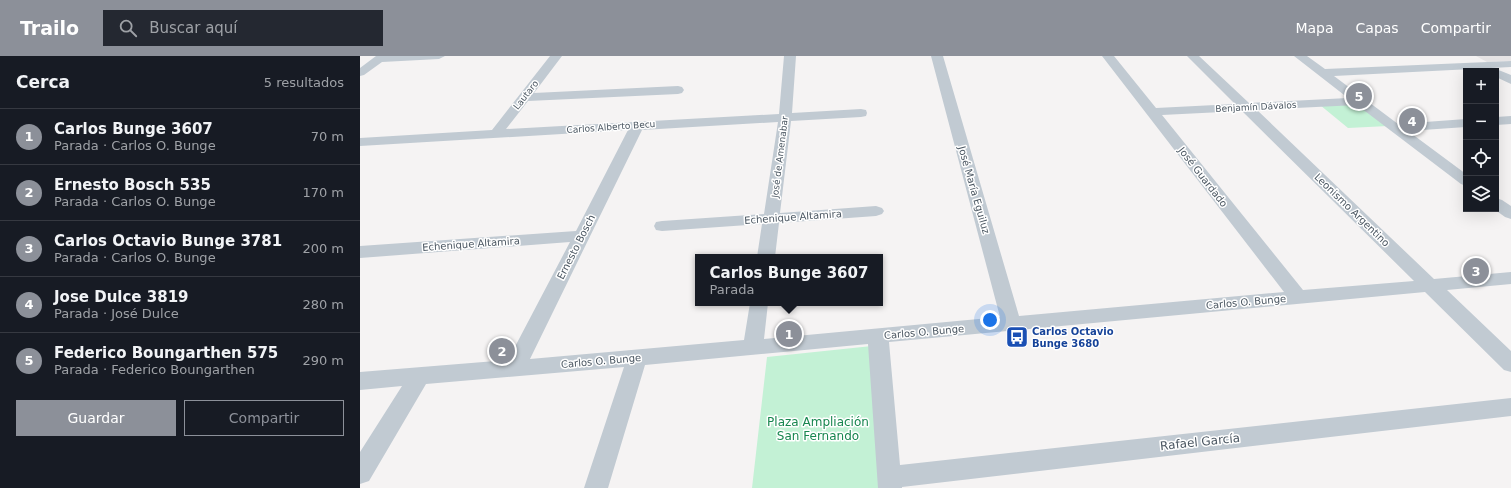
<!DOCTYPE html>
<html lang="es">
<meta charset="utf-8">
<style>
body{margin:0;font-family:"DejaVu Sans",sans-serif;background:#242831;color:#f1f3f6}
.controls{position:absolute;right:12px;top:12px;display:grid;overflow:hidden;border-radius:0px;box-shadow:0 4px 16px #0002}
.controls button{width:36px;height:36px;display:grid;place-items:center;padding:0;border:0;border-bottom:1px solid #363941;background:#171b24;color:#f1f3f6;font:20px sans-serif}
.you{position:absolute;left:630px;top:264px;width:14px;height:14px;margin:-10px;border:3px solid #fff;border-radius:50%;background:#1a73e8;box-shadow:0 0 0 6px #1a73e833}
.badge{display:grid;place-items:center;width:26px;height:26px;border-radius:50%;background:#8c9099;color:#fff;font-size:13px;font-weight:700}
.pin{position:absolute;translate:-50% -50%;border:2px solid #fff;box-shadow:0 1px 4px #0006}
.popup{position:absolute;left:335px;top:198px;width:188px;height:52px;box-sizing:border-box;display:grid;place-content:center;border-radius:0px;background:#171b24;filter:drop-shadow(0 1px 3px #0005);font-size:13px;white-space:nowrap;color:#9ea1a6}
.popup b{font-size:15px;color:#f1f3f6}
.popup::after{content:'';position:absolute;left:50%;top:100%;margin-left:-8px;border:8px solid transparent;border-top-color:#171b24}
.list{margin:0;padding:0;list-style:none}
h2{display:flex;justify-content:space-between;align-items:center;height:52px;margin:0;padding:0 16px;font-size:17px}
h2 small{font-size:13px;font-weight:400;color:#9ea1a6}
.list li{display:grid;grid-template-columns:26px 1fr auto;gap:12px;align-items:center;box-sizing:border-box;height:56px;padding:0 16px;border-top:1px solid #363941}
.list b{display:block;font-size:15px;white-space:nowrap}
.list p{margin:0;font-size:13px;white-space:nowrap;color:#9ea1a6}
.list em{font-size:13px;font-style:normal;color:#9ea1a6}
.actions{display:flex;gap:8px;padding:12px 16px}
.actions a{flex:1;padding:9px 0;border:1px solid #8c9099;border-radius:0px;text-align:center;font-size:14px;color:#8c9099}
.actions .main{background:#8c9099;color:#fff}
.icon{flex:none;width:22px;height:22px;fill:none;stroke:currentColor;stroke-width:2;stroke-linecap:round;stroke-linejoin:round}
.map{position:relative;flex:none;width:1151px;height:432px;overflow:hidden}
header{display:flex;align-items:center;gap:24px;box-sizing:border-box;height:56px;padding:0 20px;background:#8c9099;color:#fff}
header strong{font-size:19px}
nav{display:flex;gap:22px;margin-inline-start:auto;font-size:14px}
.search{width:280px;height:36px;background:#242831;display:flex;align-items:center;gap:10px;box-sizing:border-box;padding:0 14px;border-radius:0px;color:#9ea1a6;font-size:15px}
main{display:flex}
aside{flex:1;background:#171b24}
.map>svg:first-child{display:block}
.education{fill:#e6e4e5}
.green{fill:#c3f1d5}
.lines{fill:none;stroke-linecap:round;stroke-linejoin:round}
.minor{fill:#c1cad2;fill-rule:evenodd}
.labels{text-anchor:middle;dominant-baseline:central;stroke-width:3;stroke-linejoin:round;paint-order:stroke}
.far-street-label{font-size:9px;fill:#4a5661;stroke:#fff}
.street-label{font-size:10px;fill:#4a5661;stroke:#fff}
.transit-label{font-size:10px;font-weight:bold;fill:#164399;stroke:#fff;text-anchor:start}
.near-park-label{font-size:12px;fill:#17864f;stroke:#fff}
.near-street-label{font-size:12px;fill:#4a5661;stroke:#fff}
</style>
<header>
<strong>Trailo</strong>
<div class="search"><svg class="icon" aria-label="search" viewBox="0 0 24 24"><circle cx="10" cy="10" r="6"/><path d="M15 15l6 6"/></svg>Buscar aquí</div>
<nav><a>Mapa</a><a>Capas</a><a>Compartir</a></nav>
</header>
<main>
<aside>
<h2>Cerca<small>5 resultados</small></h2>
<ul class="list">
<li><span class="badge">1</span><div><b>Carlos Bunge 3607</b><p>Parada · Carlos O. Bunge</p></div><em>70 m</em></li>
<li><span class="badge">2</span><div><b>Ernesto Bosch 535</b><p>Parada · Carlos O. Bunge</p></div><em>170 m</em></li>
<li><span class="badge">3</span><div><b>Carlos Octavio Bunge 3781</b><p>Parada · Carlos O. Bunge</p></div><em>200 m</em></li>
<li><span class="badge">4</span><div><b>Jose Dulce 3819</b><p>Parada · José Dulce</p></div><em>280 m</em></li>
<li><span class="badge">5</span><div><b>Federico Boungarthen 575</b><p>Parada · Federico Boungarthen</p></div><em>290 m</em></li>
</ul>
<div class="actions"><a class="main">Guardar</a><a>Compartir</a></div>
</aside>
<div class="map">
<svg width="1151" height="432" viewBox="0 0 1151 432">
<rect width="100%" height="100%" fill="#f5f3f3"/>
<path class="education" d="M1116,0H1151V5L1127,6Z"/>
<path class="green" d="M998,47L1028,70L988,72L960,49Z
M512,290L520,432H392L407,301Z"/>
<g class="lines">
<path class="minor" d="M16,0H85L79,3L22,6L4,19L0,20V12Z
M190,0H202L174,37L318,30L322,31L324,34L322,37L318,38L168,45L146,73L419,58L424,0H436L432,57L501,53L506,54L507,57L506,60L501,61L431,65L420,157L516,150L522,152L524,155L522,158L516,160L419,167L415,201H397L402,168L302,175L296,174L294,170L296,166L302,165L404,158L418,66L282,74L170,303L384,284L390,247H408L404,283L640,261L571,0H583L659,260L924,236L742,0H754L796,52L875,48L827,0H839L889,47L988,42L934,0H947L965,13L1151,5V11L974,20L1038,68L1106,63V71L1048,75L1106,118V130L1101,128L997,49L897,54L1074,223L1151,216V228L1087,234L1151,295V316L1144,314L1065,236L529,286L540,409L1151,342V360L542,431V432H518L508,288L285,309L248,432H224L264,311L66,328L9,425L0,428V396L42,330L0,334V316L148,304L210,186L0,202V190L216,175L268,74L0,90V82L132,74ZM882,55L1054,225L943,234L802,59Z
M1136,13L1151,19V28L1136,21V15H1131Z
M1151,60V68L1136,69V61Z
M1136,142L1142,144L1151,150V163L1145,161L1134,153H1136Z"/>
</g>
<defs>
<g id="bus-square" transform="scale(1.15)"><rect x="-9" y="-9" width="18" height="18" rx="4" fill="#1a4fb4" stroke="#fff"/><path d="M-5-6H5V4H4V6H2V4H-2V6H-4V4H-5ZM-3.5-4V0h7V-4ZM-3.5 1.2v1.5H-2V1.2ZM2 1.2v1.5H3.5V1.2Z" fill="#fff"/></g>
</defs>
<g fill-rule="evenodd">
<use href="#bus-square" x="657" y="281"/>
</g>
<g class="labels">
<g class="far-street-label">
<text transform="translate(166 39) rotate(-52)">Lautaro</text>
<text transform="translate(896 51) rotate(-3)">Benjamín Dávalos</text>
<text transform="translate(251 71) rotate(-4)">Carlos Alberto Becu</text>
<text transform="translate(420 101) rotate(-83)">José de Amenabar</text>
</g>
<g class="street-label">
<text transform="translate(843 121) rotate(52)">José Guardado</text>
<text transform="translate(614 134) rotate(74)">José María Eguiluz</text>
<text transform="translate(992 154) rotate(44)">Leonismo Argentino</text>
<text transform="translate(433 161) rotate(-4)">Echenique Altamira</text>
<text transform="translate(111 188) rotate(-4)">Echenique Altamira</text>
<text transform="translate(216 191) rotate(-63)">Ernesto Bosch</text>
<text transform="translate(886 246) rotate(-5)">Carlos O. Bunge</text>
<text transform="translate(564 276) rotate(-5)">Carlos O. Bunge</text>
<text transform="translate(241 305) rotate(-5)">Carlos O. Bunge</text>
</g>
<g class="transit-label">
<text x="672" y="275">Carlos Octavio<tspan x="672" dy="12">Bunge 3680</tspan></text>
</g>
<g class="near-park-label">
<text x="458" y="366">Plaza Ampliación<tspan x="458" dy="14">San Fernando</tspan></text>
</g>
<g class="near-street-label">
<text transform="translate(840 386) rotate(-6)">Rafael García</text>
</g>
</g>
</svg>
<div class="controls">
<button>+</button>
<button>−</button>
<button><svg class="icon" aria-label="locate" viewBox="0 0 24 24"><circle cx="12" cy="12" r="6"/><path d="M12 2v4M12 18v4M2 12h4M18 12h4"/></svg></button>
<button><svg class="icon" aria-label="layers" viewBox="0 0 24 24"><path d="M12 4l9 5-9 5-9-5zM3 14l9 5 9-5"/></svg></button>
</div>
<div class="you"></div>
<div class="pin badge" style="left:429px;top:278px">1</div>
<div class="popup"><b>Carlos Bunge 3607</b>Parada</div>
<div class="pin badge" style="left:142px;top:295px">2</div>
<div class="pin badge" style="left:1116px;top:215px">3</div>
<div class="pin badge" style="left:1052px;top:65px">4</div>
<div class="pin badge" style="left:999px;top:40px">5</div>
</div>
</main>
